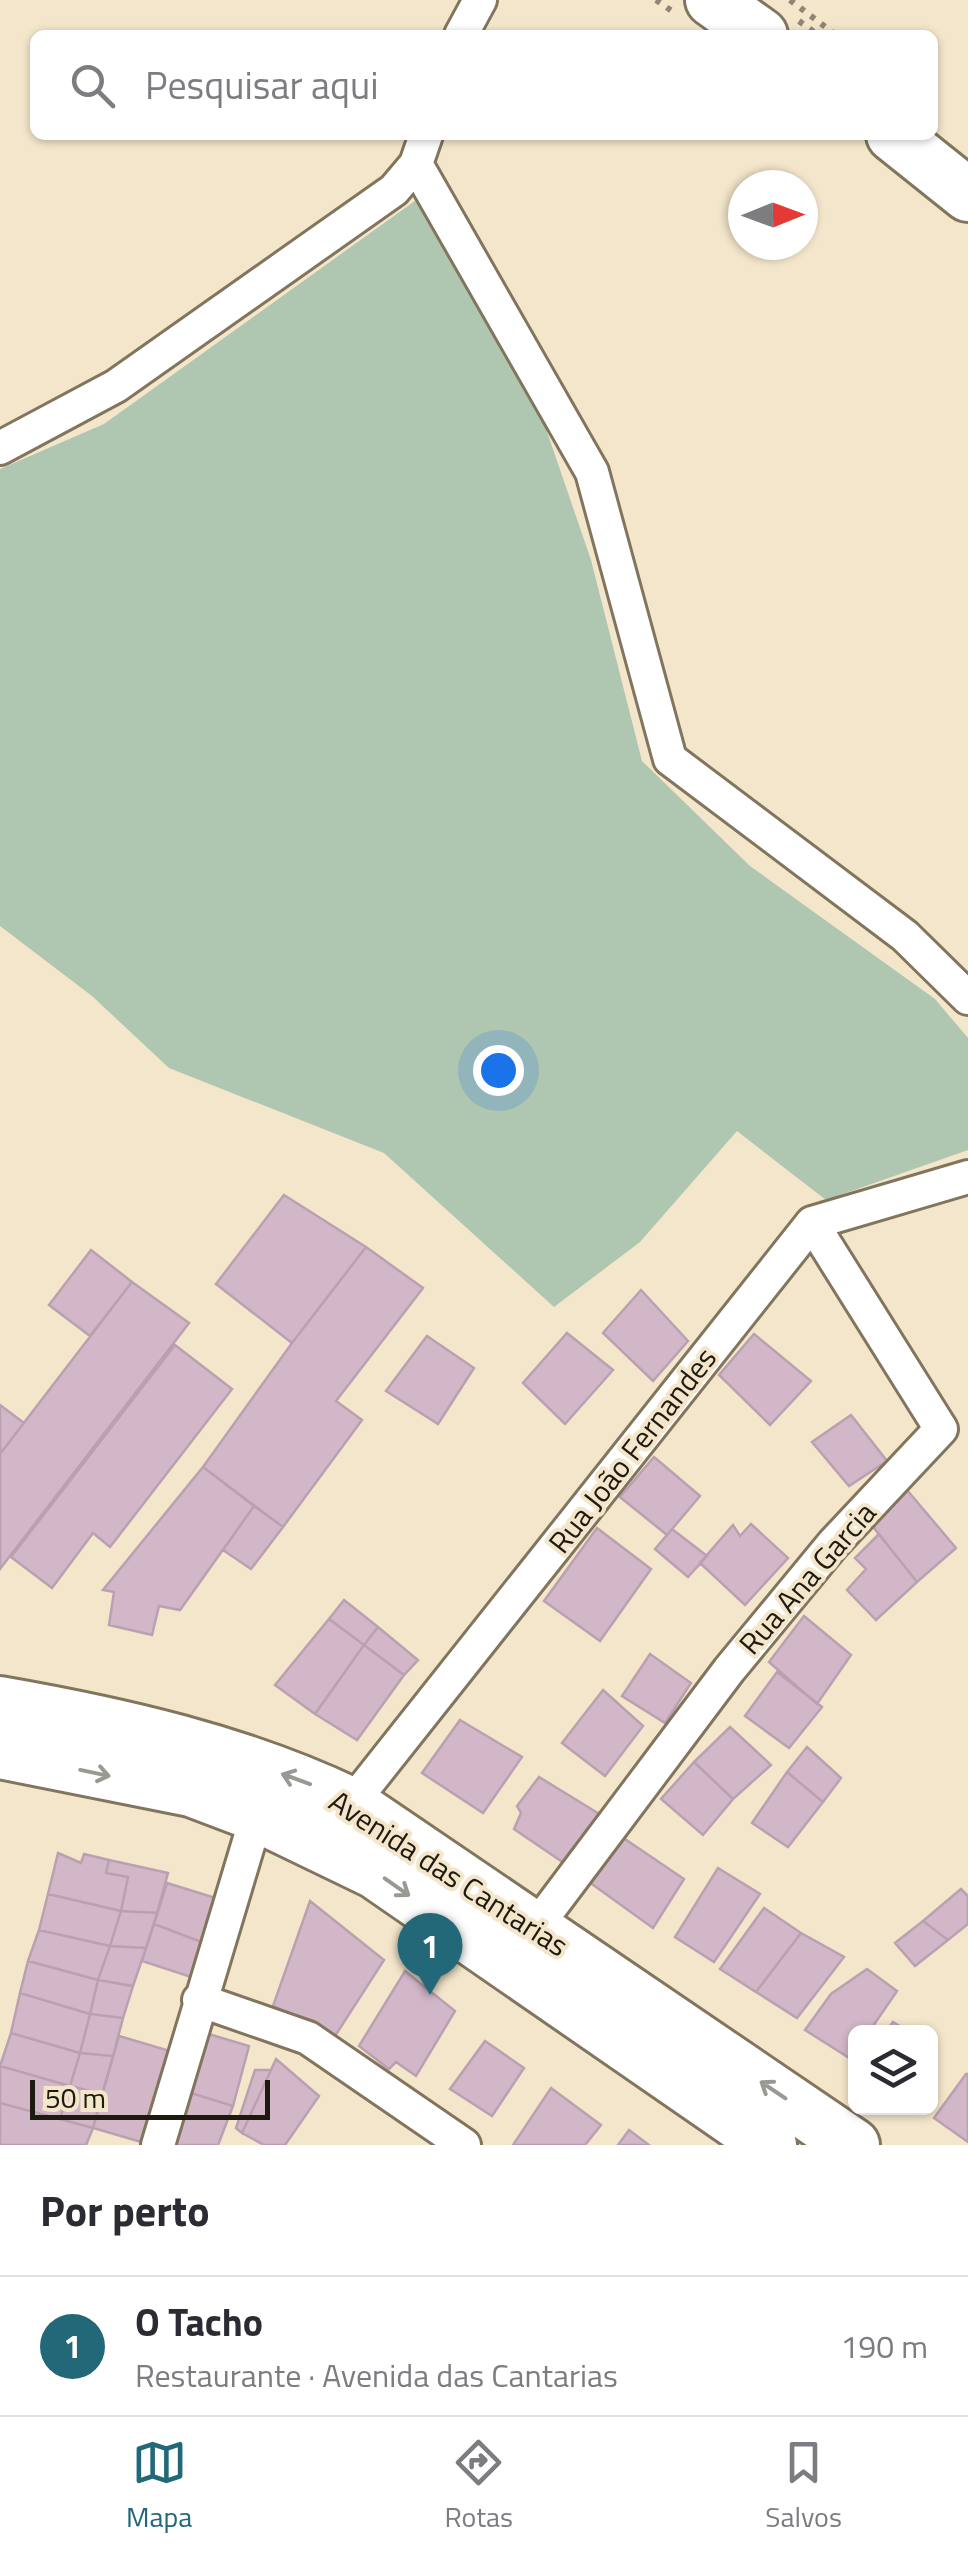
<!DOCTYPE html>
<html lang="pt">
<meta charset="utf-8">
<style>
body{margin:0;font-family:"Titillium Web",sans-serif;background:#f2f2f3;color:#2b2b33}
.controls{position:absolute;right:30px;bottom:30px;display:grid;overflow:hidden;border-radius:15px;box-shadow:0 2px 8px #0004}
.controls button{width:90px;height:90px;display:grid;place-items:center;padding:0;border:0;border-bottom:2px solid #e1e1e2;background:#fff;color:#2b2b33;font:50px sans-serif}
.compass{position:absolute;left:728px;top:170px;width:90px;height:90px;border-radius:50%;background:#fff;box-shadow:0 2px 8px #0004;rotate:89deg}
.scale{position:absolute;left:30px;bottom:25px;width:240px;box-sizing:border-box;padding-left:10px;border:5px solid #1f1a10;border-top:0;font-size:28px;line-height:35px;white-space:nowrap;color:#1f1a10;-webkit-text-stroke:8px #f3e6cb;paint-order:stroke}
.you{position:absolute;left:498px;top:1070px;width:35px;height:35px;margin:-25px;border:8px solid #fff;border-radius:50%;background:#1a73e8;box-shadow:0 0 0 15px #1a73e833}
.badge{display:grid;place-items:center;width:65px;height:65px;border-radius:50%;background:#236879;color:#fff;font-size:32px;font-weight:700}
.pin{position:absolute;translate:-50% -82px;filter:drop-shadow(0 2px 5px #0008)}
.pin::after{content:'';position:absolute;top:52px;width:35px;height:30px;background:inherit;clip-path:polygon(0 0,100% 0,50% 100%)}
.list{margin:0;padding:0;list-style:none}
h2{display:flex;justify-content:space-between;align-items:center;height:130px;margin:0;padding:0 40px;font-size:42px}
h2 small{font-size:32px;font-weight:400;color:#7c7c81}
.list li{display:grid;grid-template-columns:65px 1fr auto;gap:30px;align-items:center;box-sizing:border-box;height:140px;padding:0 40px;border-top:2px solid #e1e1e2}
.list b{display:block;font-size:38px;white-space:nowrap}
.list p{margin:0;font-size:32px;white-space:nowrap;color:#7c7c81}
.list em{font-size:32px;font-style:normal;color:#7c7c81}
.icon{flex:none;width:55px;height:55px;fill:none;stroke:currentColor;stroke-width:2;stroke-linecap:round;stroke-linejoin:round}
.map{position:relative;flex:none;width:968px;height:2145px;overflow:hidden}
.search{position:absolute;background:#fff;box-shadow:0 2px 8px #0004;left:30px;right:30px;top:30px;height:110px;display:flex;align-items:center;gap:25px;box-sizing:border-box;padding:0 35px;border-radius:15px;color:#7c7c81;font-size:38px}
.sheet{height:270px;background:#fff}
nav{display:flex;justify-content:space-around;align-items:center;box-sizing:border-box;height:140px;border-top:2px solid #e1e1e2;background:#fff;font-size:28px;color:#7c7c81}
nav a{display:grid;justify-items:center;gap:5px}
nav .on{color:#236879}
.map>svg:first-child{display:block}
.green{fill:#afc6b1}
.building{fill:#d2b7c9;stroke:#baa0b1;stroke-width:2.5}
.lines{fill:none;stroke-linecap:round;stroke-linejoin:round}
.street-casing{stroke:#81755d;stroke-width:38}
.primary-casing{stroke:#81755d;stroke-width:58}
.path{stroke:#8f8673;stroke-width:6;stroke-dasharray:5 8;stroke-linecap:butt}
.street{stroke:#fff;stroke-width:32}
.primary{stroke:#fff;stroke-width:52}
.oneway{stroke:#9a9893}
.labels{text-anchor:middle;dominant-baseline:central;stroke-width:8;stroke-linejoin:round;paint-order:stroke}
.street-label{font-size:30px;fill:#1f1a10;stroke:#f3e6cb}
</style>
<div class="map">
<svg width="968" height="2145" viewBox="0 0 968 2145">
<rect width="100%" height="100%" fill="#f3e6cb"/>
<path class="green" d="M419,198L544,423L591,560L642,761L750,866L935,999L968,1038V1150L826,1200L737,1131L640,1242L554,1307L384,1153L169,1068L92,996L0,926V469L104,424Z"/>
<path class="building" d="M284,1195L366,1247L292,1343L216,1284Z
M366,1247L423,1288L336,1401L362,1420L283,1527L203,1467L292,1343Z
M91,1250L132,1282L90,1336L49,1305Z
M132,1282L189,1323L0,1569V1454Z
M641,1290L688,1341L653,1381L603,1333Z
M567,1333L613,1370L565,1424L523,1383Z
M754,1334L811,1381L770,1425L719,1375Z
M427,1336L474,1368L438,1424L386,1391Z
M175,1345L232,1389L110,1547L93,1533L52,1588L11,1557Z
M0,1405L24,1423L0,1454Z
M851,1415L887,1461L849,1486L812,1442Z
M654,1457L700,1496L667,1535L620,1497Z
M203,1467L254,1506L180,1610L159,1606L152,1635L109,1625L114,1592L103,1590Z
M907,1490L956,1548L917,1582L870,1523Z
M254,1506L283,1527L251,1569L223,1550Z
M751,1524L788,1558L745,1605L700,1563L733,1525L740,1536Z
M597,1528L651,1569L600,1641L544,1601Z
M672,1529L707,1556L688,1577L655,1549Z
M879,1534L917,1582L876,1620L847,1590L866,1569L855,1558Z
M344,1600L378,1627L364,1645L329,1619Z
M804,1616L851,1655L817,1704L769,1662Z
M329,1619L364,1645L315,1714L275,1685Z
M378,1627L418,1660L404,1675L364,1645Z
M364,1645L404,1675L357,1740L315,1714Z
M650,1654L691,1683L665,1723L622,1696Z
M777,1672L822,1707L789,1748L745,1716Z
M603,1690L643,1726L605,1776L562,1743Z
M460,1720L522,1757L483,1813L422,1773Z
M730,1727L771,1765L733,1799L694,1762Z
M807,1747L841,1778L823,1802L787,1772Z
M694,1762L733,1799L703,1835L661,1799Z
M787,1772L823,1802L788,1847L752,1823Z
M539,1777L601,1815L564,1863L514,1829L521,1813L517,1806Z
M619,1835L684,1879L653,1928L589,1882Z
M58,1853L81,1863L84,1854L109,1860L106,1873L128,1877L121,1911L48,1894Z
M109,1860L168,1873L157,1913L121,1911L128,1877L106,1873Z
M718,1868L760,1894L714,1962L675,1937Z
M167,1883L219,1899L204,1943L154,1924Z
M961,1889L968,1896V1924L948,1940L923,1921Z
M48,1894L121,1911L110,1946L39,1930Z
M310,1901L384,1960L335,2036L273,2006Z
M764,1908L801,1933L756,1992L720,1969Z
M121,1911L157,1913L146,1948L110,1946Z
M923,1921L948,1940L915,1966L895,1943Z
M154,1924L204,1943L194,1978L142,1961Z
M39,1930L110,1946L98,1980L28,1961Z
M801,1933L844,1957L797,2018L756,1992Z
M110,1946L146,1948L133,1986L98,1980Z
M28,1961L98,1980L90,2014L20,1993Z
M867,1969L897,1991L869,2032H856V2053L851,2059L805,2030L831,1994Z
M405,1971L455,2011L416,2076L396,2062L389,2069L359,2046Z
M98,1980L133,1986L123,2018L90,2014Z
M20,1993L90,2014L80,2053L11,2033Z
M90,2014L123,2018L113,2056L80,2053Z
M893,2022L909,2032H886Z
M202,2032L249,2046L233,2106L181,2090Z
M11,2033L80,2053L70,2086L0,2066Z
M119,2036L170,2051L148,2144L93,2128Z
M485,2041L524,2068L492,2116L450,2089Z
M80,2053L113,2056L102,2094L70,2086Z
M276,2059L319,2096L285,2145H264L242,2133Z
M0,2066L70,2086L60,2119L0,2103Z
M255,2070H271L242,2133L236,2128Z
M966,2074H968V2142L934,2118Z
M70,2086L102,2094L93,2128L60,2119Z
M551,2088L601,2125L585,2145H513Z
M181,2090L233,2106L218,2145H169Z
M0,2103L60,2119L93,2128L86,2145H0Z
M629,2130L649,2145H618Z"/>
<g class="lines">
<g class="street-casing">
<path id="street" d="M461,35L480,0
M426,135L416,164L592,472L670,759L905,936L968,998
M0,448L116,386L394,190L416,164
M351,1804L812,1223L968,1177
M535,1928L729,1670L833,1544L941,1429L812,1223
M199,2000L308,2038L464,2145
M158,2145L257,1815"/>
</g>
<g class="primary-casing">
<path id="primary" d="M712,0L761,35
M893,135L968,195
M0,1703C120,1724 240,1751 351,1804L853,2145
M0,1752L191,1790L257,1815L375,1872L770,2145"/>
</g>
<path class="path" d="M656,0L672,11
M790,0L836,35
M799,21L818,35"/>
<use href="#street" class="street"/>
<use href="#primary" class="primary"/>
</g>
<defs><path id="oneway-shaft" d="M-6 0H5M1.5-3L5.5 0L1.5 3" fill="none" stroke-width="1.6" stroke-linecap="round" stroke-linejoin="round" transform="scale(2.5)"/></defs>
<g class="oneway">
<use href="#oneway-shaft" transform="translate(95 1773) rotate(12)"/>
<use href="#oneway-shaft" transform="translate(296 1779) rotate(-160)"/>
<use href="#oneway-shaft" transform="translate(397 1887) rotate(35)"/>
<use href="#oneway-shaft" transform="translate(773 2090) rotate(-146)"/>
</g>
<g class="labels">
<g class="street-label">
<text transform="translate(632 1450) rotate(-52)">Rua João Fernandes</text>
<text transform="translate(807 1578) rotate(-49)">Rua Ana Garcia</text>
<text transform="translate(449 1873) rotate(33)">Avenida das Cantarias</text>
</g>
</g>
</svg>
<div class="controls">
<button><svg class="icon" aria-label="layers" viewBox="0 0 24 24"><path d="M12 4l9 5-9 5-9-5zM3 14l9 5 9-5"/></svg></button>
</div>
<svg class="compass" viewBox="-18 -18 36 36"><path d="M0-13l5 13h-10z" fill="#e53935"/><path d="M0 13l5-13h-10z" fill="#7c7c81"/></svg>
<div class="scale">50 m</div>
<div class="you"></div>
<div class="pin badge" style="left:430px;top:1995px">1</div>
<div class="search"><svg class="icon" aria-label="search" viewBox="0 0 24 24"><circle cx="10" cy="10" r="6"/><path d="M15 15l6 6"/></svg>Pesquisar aqui</div>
</div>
<section class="sheet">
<h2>Por perto<small></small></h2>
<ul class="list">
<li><span class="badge">1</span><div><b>O Tacho</b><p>Restaurante · Avenida das Cantarias</p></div><em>190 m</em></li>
</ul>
</section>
<nav>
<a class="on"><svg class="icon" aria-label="map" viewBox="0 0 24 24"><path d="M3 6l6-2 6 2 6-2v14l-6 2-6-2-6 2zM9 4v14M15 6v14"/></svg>Mapa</a>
<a><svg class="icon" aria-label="directions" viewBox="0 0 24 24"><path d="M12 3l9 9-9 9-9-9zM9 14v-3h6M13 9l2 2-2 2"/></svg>Rotas</a>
<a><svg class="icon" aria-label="saved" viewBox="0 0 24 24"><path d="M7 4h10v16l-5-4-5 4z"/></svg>Salvos</a>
</nav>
